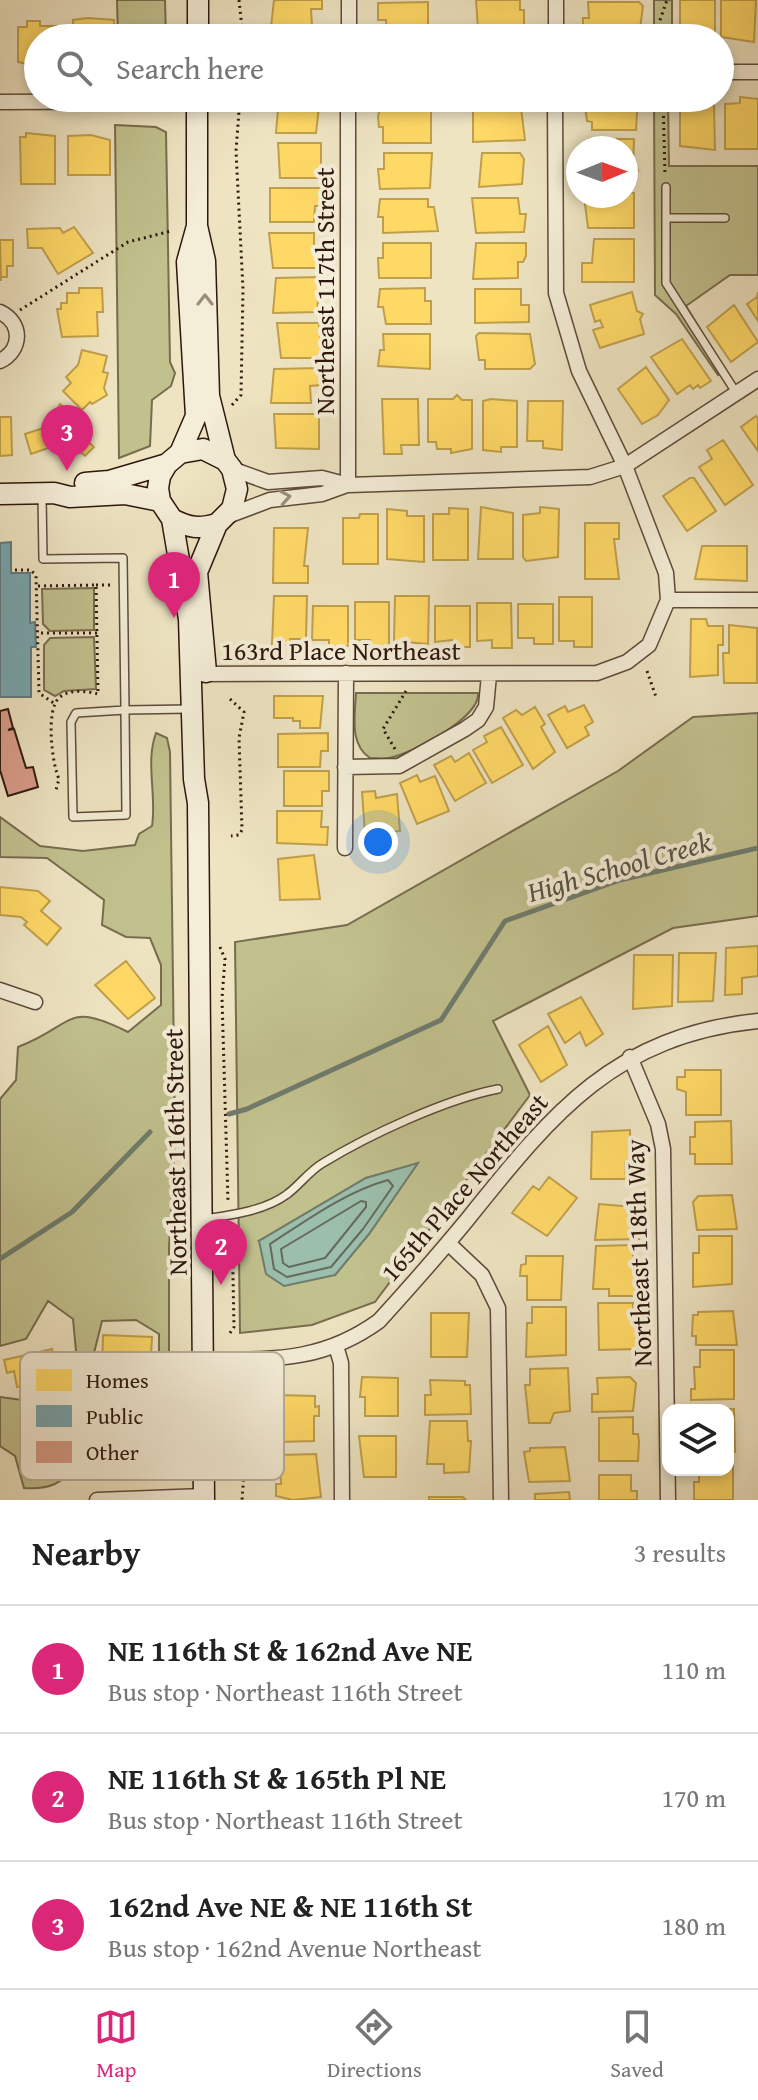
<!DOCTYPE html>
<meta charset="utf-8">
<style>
body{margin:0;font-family:"Gentium Book Plus",serif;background:#f6f6f6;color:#222}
.controls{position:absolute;right:24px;bottom:24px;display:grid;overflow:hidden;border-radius:16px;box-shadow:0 4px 12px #0003}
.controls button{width:72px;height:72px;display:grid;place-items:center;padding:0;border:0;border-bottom:2px solid #e0e0e0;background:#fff;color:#222;font:40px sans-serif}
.compass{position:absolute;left:566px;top:136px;width:72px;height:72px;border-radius:50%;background:#fff;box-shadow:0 4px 12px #0003;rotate:89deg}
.you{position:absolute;left:378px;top:842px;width:28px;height:28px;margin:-20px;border:6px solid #fff;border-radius:50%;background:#1a73e8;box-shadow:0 0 0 12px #1a73e833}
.badge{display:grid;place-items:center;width:52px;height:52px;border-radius:50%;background:#db2777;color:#fff;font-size:26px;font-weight:700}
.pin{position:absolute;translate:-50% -66px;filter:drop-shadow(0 2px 4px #0008)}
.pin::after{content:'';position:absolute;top:42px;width:28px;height:24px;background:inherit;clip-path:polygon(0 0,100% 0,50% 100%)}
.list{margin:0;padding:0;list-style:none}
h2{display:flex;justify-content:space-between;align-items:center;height:104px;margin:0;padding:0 32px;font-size:34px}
h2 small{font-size:26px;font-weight:400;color:#767676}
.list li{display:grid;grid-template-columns:52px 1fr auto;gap:24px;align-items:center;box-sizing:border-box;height:128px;padding:0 32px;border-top:2px solid #e0e0e0}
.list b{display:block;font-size:30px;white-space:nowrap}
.list p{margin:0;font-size:26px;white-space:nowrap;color:#767676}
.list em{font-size:26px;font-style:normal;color:#767676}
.icon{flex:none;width:44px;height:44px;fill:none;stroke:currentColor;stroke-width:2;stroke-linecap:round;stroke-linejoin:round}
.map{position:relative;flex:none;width:758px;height:1500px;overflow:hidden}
.search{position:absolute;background:#fff;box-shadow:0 4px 12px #0003;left:24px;right:24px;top:24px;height:88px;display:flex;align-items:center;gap:20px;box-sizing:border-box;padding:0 28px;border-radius:44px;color:#767676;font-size:30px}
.sheet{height:488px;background:#fff}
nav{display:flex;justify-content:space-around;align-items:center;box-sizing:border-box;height:112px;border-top:2px solid #e0e0e0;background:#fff;font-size:22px;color:#767676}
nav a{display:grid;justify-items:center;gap:4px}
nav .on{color:#db2777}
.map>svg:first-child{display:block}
.green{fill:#c1c18e;stroke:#786c4e;stroke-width:2;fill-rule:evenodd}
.water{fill:#9bbfac;stroke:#6f7c6d;stroke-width:2}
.homes{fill:#ffd966;stroke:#c09f4c;stroke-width:2}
.public{fill:#76a5af;stroke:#607a7f;stroke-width:2}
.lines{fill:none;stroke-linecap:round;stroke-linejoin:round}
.shore{stroke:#646b5d;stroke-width:2}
.stream{stroke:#6f7c6d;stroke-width:5}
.building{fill:#d99c89;stroke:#2e170e;stroke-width:2}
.lane-casing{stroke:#5e4a3b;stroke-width:10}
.street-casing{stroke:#5e4a3b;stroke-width:17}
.secondary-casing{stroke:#2e170e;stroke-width:23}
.path{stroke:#2e170e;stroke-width:3;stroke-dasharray:2 4;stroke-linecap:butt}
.lane{stroke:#f4edd7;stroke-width:7}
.street{stroke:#f4edd7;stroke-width:14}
.secondary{stroke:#f4edd7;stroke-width:20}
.oneway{stroke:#9b8d7d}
.labels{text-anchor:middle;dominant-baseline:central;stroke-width:8;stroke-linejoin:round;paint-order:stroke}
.street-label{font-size:26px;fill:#2e170e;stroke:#f4edd7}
.water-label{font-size:28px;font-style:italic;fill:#545245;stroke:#f4edd7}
.key{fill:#f4edd7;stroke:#b9ad9b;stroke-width:2}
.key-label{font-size:22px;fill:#2e170e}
</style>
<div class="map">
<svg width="758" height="1500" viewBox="0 0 758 1500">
<rect width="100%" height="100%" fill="#eee4c2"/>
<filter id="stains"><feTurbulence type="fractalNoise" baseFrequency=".0025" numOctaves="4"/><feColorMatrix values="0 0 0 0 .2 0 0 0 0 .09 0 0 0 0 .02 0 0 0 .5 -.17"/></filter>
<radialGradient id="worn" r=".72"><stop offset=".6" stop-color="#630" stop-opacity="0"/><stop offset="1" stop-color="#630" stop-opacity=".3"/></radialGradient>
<path class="green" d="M117,0H165L166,38H118Z
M654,0H672V38H654Z
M654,98H668L669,166H758V275H730L686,306L725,370L718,375L676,314L655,295Z
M115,125L156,127L166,132L170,362L175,373L171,386L152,400L150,446L119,458Z
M94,588V630L50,631L43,624L42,589Z
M94,637L96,689L64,691L55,696L44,690V645L50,638Z
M356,693H478C481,717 412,754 389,758C383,759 376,758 370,758C349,744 355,716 356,693Z
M758,713V916L673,928L493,1021L530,1095L375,1302L312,1325L240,1333L235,942L347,925L618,771L693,717ZM417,1164L369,1234L335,1275L259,1241L366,1178Z
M156,733L167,738L170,752L175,1138L169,1247V1427L163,1466L142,1473L130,1456L136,1410L159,1378V1334L136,1320L102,1321L93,1357L77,1362L73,1319L48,1301L26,1339L0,1346V1099L16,1080L18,1047C76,1025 64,1000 128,1032L161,1005V965L150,938L126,937L102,925L104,900L47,858L0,857V817L40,846L83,851L135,845L139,834L152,826C157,795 145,763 156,733Z
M0,1397L52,1404L74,1418L79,1463C63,1483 50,1490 24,1488L15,1456L0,1446Z"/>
<path class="water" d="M418,1163L369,1234L335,1275L284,1286L266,1274L259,1241L366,1178Z"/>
<path class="homes" d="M274,0H322V9H311L312,26L271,27Z
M476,0H520V10H524V28L478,29Z
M680,0H715V35L680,38Z
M721,0H756L754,42L721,37Z
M428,2V38H387L386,20H378V3Z
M588,2H639L643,6L640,29H633V38H583V18H589Z
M88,18L114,20V38H73V20Z
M27,21H40V26H60V38H38L36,66L18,62V27H27Z
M276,36H320V38H276Z
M740,97L758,99V149H725V104L740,103Z
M279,98H320L316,133H276Z
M584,98H638L636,130H592V122L587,121Z
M698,98V103L714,105L715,150L680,146V99Z
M380,107H431V143H383V127H379L378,117Z
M473,108H521L525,140L473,142Z
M26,133L55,136V184H21L20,137H26Z
M91,135L110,140V175H68V136Z
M589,139H634L633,165L638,170L633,184H626V148H585H589Z
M278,143H321V178H280Z
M384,153H432L430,188L380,189L378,169H384Z
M482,153H520L524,159L522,184L479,187Z
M270,188H321V206H315L314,222H270Z
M626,193H634V228H588L584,196Z
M472,198H518L520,214H526L524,232L476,233Z
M380,199H428V207H434L438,231L383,233V217H378Z
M74,227L93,253L58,274L42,248H28L27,229L60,228L63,233Z
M269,233H314V249L322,250V268H273Z
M594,239H634V282H582V263H592Z
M0,240H13V266H7V277H1V281Z
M383,243H431V278H379L378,258H383Z
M476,243H526V256L523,262H518V278L473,279Z
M320,277L317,312L273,313L276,278Z
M79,288H102L103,312H97L98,336L62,337L57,309H61V303H67V293H79Z
M425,288V301H431V324H386L383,307H378L380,289Z
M475,289H521V305H529V322L475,323Z
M632,292L637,311L643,314L640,319L644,334L600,348L593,330L603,327L600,320L595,322L590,305Z
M758,292V321L747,304L757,297Z
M734,305L758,342L731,362L707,327Z
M277,323H319L322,358H281Z
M479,333L530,334L535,364L530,369H485V360H479L476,336Z
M383,334H430V369L378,366L380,350H384Z
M682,339L711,381L700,388L698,385L693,389L690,385L677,394L651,357Z
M82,350L107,356L103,372L108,373L104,388L107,395L92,404L90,402L82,410L63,391L71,383L66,377L78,365Z
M646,367L669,400L658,415L642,424L618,389Z
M321,368V385L310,386L311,403H271L274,369Z
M457,395L462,400H472V449L451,453V449H437L436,442H428V399H453Z
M382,399H418L419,445H401L402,454H384Z
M491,399L517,401V447H501V452L483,450V401Z
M528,401H563L562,450L543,448V441H527Z
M60,404L92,434L86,440L94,447L85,456L76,448L67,458L54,446L31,454L25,434L47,427Z
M274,414H319V449L276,448Z
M756,416L758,419V451L741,427Z
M0,417H11L12,455L0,456Z
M723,440L753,485L725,505L699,467L712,459L707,450Z
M690,478H694L716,511L687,531L663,496Z
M481,507L513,513V559H478Z
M540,507L559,509L558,557L526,561L523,557V515L540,513Z
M449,508L468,509V560H433V514H449Z
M387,509L407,511V516H424V562L387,559Z
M360,514H378V564H343V518H359Z
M585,523H619V539H614L619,579H585Z
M274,528H308L304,566H308V583H273Z
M702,546H747V581L695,579Z
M274,596H307L306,639H290V645H272Z
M395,596H429L428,644L394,641Z
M559,597H592V647H574V641H559Z
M355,602H389V647H370V640H355Z
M477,603H511L512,648H492V640L477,641Z
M518,604H553V644H534V638H518Z
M313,606H348V646H329V640H312Z
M435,606H470V647H457L452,640L435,642Z
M691,619H706L708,626H723V645H718V675L690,677Z
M729,625L757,628V683H724L723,653H729Z
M274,696H323L320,728H300V721H293V718H274Z
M584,705L593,722L585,727L589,735L567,748L548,715L565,706L568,712Z
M535,707L545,724L541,727L555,752L533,769L503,718L516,710L522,715Z
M501,727L523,765L492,783L473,750L487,742L484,736Z
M328,733V751H321L320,767H278V734Z
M469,753L486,783L455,801L434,765L451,756L455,762Z
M284,771H329V791H322V806H284Z
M417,775L420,782L435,776L449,811L417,824L400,783Z
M375,791L376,798L397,794L400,831L365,833L362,792Z
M277,811H322L321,827H328L327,845L277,843Z
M314,855L320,899L280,900L278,859Z
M0,887L38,891L50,901L41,911L61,928L47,945L24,925L27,922L21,917L0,915Z
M758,946V976L742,978V994L725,995L726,948Z
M679,953H716L713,1001L678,1002Z
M634,955H673L672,1006L633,1009Z
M126,961L155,998L128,1019L95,985Z
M581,997L603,1034L586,1046L580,1032L565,1043L548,1014Z
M548,1026L567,1065L541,1082L519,1045Z
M685,1070H721V1115H686V1092L677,1089V1077H685Z
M731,1121L732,1164H695V1154H690V1137H695V1122Z
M630,1130L631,1163H625L626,1179H591L592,1132Z
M549,1177L577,1198L547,1236L512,1213L533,1186L539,1190Z
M732,1195L737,1229L697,1230L693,1202L698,1196Z
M599,1204L633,1207V1210H638L639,1239L595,1240Z
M699,1236H732V1284L693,1287V1253H699Z
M633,1245V1263H637L635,1296H609V1289H593L596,1246Z
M526,1256H563L561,1300H527V1276H520L521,1265L526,1264Z
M598,1303H633V1319H638V1349L599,1350Z
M532,1307H566V1355L526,1357L527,1323H532Z
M733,1311L737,1345H696V1336H692L693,1315H698V1312Z
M431,1313H469L467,1357H431Z
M103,1335L152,1337L150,1374L102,1372Z
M52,1349L54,1360L62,1358L70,1388L50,1392L49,1387L39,1389L37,1383L17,1387L14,1371L7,1373L4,1360Z
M700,1350H734V1399L691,1400V1389H695L694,1367H700Z
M568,1368L570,1411L554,1413L550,1423H529L525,1385H530V1369Z
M362,1377L398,1378V1416H365V1397H360Z
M630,1377L636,1383L633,1411L592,1412V1394H598L597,1378Z
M430,1380L465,1381V1385H470L471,1414L425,1415V1395H431Z
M277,1395L315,1396V1407L319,1406V1416H314V1441L278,1442Z
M734,1409L735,1452H728V1410H700Z
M633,1417V1434H638L639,1442L638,1461H599V1418Z
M430,1421H467L468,1441H471L469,1472L444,1473V1464H427Z
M359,1436H396V1477H364Z
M565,1447L570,1481L529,1482L524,1452L530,1451V1448Z
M316,1454L321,1497L293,1500L276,1496V1484H281L280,1455Z
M728,1466H733V1500H694V1482H699V1470H728Z
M599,1475H631V1491H637V1500H599Z
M569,1492L570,1500H535V1494Z
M429,1497H463L466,1500H429Z"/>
<path class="public" d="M11,542V573H30V623L35,622L36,647H31V697H0V543Z"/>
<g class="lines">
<path class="shore" d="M388,1180L393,1186L363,1229L331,1267L287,1277L274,1269L270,1244C307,1220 345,1192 388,1180Z
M361,1201L366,1202V1207L325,1258L289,1267L283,1263L281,1249Z"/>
<path class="stream" d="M229,1114L247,1109L441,1020L505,921L620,880L758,848
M0,1259L72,1212L150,1132"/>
</g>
<path class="building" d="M8,709L13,728L8,730L14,729L26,768L33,767L38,787L8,796L0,770V711Z"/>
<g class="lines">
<g class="lane-casing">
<path id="lane" d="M666,187V283L737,394
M666,218H725
M42,496L43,559L123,558L125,710L76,713L71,722L73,817L126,815L125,710L190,709
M204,1219C231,1215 264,1211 286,1195C299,1186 309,1171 323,1163C369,1135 446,1099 498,1089"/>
</g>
<g class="street-casing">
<path id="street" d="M556,0V38
M349,38V0
M720,72H758
M0,102L197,101
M0,312C23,323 22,350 0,361
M232,469L268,482L322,478L348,485L590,477L625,466L758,379
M348,485V98
M225,517L270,500L322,494L347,485
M668,600H758
M198,674L597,673L627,662L649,645L668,600L666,573L625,466L579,371L556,293L555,98
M345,767L399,766L465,729L478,720L486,707L489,675
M345,848L346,673
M0,990L35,1002
M630,1057L658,1124L663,1149L668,1500
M448,1243L482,1275L498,1308L501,1500
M336,1346L341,1363L342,1500
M203,1360C271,1359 321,1363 379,1321C409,1288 439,1254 467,1220C552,1114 613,1036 758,1021
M97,1500L204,1496"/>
</g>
<g class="secondary-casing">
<path id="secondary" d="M198,38V0
M197,98V226L205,261L209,396L225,460L232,469L237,489L232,509L217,524L197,572L206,672
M197,226L187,262L196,416L180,453L167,464L160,476L158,488L160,501L172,519L189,619L194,779L198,803L204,1500
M180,453L203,449L225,460
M85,483L109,481L167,464
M0,494L54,493L70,497L125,494L160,501
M172,519C189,528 199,529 217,524"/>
</g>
<path class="path" d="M239,0L243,38
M659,38V23L667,0
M663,98L665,175
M20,310L128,242L171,231
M232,405L241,395L243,289L236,151L240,98
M15,570H31L36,576L39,693L55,704
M96,585H112
M38,586L96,585L98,694C87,691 70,689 60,697C45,708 52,764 59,779L56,790
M41,633H97
M647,671L656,697
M230,699L244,712L239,738L242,830L239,835L231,836
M395,749L383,729L406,691
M220,947L225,959L222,998L228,1202
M230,1333L234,1327L232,1225
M237,1378L245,1459L242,1500"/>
<use href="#lane" class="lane"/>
<use href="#street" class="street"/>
<use href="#secondary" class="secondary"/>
</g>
<defs><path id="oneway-chevron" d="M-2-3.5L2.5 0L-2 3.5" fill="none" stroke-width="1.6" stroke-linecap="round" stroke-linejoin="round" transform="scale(2)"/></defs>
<g class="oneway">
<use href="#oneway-chevron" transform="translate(205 300) rotate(-90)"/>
<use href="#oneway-chevron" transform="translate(285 497) rotate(-10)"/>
</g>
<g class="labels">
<g class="street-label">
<text transform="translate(324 291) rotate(-90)">Northeast 117th Street</text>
<text x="341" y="650">163rd Place Northeast</text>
<text transform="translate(175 1152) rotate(-91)">Northeast 116th Street</text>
<text transform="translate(464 1187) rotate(-49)">165th Place Northeast</text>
<text transform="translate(638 1253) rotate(-92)">Northeast 118th Way</text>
</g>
<g class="water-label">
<text transform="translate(619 866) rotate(-16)">High School Creek</text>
</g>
</g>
<rect x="20" y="1352" width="264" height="128" rx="12" class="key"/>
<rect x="36" y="1369" width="36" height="22" fill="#ffd966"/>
<rect x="36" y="1405" width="36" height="22" fill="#76a5af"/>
<rect x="36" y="1441" width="36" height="22" fill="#d99c89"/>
<g class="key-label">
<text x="86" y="1388">Homes</text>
<text x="86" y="1424">Public</text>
<text x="86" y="1460">Other</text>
</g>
<rect width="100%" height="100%" filter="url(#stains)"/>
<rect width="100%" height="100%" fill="url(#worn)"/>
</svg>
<div class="controls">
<button><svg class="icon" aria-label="layers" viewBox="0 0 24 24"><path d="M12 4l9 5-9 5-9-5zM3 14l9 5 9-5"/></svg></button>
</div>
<svg class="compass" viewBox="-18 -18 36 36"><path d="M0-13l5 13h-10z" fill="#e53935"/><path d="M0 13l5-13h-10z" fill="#767676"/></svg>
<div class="you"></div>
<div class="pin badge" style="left:174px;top:618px">1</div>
<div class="pin badge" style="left:221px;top:1285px">2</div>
<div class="pin badge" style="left:67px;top:471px">3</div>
<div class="search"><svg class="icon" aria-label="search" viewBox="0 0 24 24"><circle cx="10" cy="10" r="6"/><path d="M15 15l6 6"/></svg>Search here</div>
</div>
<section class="sheet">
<h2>Nearby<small>3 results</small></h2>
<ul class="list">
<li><span class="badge">1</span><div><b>NE 116th St &amp; 162nd Ave NE</b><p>Bus stop · Northeast 116th Street</p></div><em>110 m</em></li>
<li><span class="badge">2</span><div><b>NE 116th St &amp; 165th Pl NE</b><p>Bus stop · Northeast 116th Street</p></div><em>170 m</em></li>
<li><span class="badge">3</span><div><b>162nd Ave NE &amp; NE 116th St</b><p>Bus stop · 162nd Avenue Northeast</p></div><em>180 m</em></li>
</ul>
</section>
<nav>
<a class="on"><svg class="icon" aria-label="map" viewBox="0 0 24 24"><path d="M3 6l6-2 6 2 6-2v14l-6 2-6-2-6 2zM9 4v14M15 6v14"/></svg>Map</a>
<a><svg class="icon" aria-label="directions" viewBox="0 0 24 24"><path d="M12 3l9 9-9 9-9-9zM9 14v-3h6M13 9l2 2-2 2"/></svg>Directions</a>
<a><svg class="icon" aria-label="saved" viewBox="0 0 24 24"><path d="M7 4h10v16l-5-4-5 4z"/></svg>Saved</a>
</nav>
